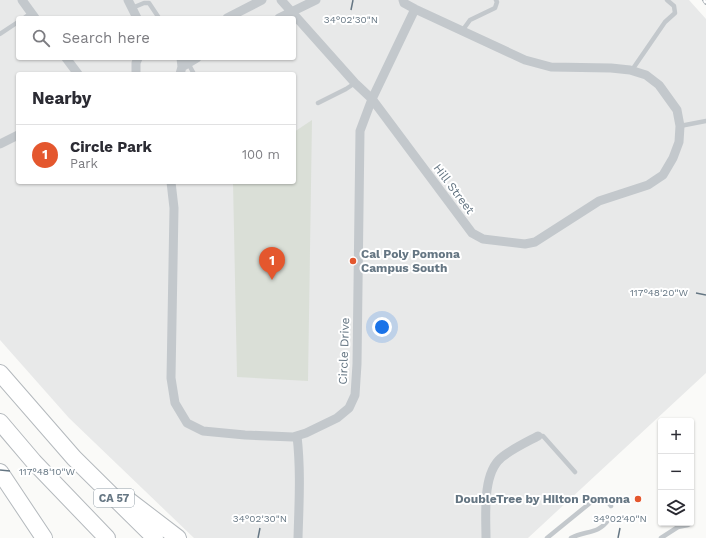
<!DOCTYPE html>
<meta charset="utf-8">
<style>
body{margin:0;font-family:"Work Sans",sans-serif;background:#f2f2f3;color:#2b2b33}
.controls{position:absolute;right:12px;bottom:12px;display:grid;overflow:hidden;border-radius:4px;box-shadow:0 1px 3px #0004}
.controls button{width:36px;height:36px;display:grid;place-items:center;padding:0;border:0;border-bottom:1px solid #e1e1e2;background:#fff;color:#2b2b33;font:20px sans-serif}
.you{position:absolute;left:382px;top:327px;width:14px;height:14px;margin:-10px;border:3px solid #fff;border-radius:50%;background:#1a73e8;box-shadow:0 0 0 6px #1a73e833}
.badge{display:grid;place-items:center;width:26px;height:26px;border-radius:50%;background:#e4572e;color:#fff;font-size:13px;font-weight:700}
.pin{position:absolute;translate:-50% -33px;filter:drop-shadow(0 1px 2px #0008)}
.pin::after{content:'';position:absolute;top:21px;width:14px;height:12px;background:inherit;clip-path:polygon(0 0,100% 0,50% 100%)}
.list{margin:0;padding:0;list-style:none}
h2{display:flex;justify-content:space-between;align-items:center;height:52px;margin:0;padding:0 16px;font-size:17px}
h2 small{font-size:13px;font-weight:400;color:#7c7c81}
.list li{display:grid;grid-template-columns:26px 1fr auto;gap:12px;align-items:center;box-sizing:border-box;height:60px;padding:0 16px;border-top:1px solid #e1e1e2}
.list b{display:block;font-size:15px;white-space:nowrap}
.list p{margin:0;font-size:13px;white-space:nowrap;color:#7c7c81}
.list em{font-size:13px;font-style:normal;color:#7c7c81}
.icon{flex:none;width:22px;height:22px;fill:none;stroke:currentColor;stroke-width:2;stroke-linecap:round;stroke-linejoin:round}
.map{position:relative;flex:none;width:706px;height:538px;overflow:hidden}
.search{position:absolute;background:#fff;box-shadow:0 1px 3px #0004;left:16px;top:16px;width:280px;height:44px;display:flex;align-items:center;gap:10px;box-sizing:border-box;padding:0 14px;border-radius:4px;color:#7c7c81;font-size:15px}
.panel{position:absolute;background:#fff;box-shadow:0 1px 3px #0004;left:16px;top:72px;width:280px;height:112px;border-radius:4px}
.map>svg:first-child{display:block}
.built{fill:#e8e9e9;fill-rule:evenodd}
.green{fill:#dadfd7}
.lines{fill:none;stroke-linecap:round;stroke-linejoin:round}
.motorway-casing{stroke:#b4b9bd;stroke-width:18}
.service{stroke:#c3c8cc;stroke-width:4.5}
.minor{stroke:#c3c8cc;stroke-width:9}
.motorway{stroke:#fff;stroke-width:16}
.rail-casing{stroke:#a2aab0;stroke-width:4}
.rail{stroke:#fff;stroke-width:2.5;stroke-dasharray:8;stroke-linecap:butt}
.ticks{fill:none;stroke:#657683;stroke-width:1.5}
.poi-dot{fill:#e4572e;stroke:#fff;stroke-width:1.5}
.labels{text-anchor:middle;dominant-baseline:central;stroke-width:4;stroke-linejoin:round;paint-order:stroke}
.shield{fill:#fff;stroke:#939fa8;stroke-width:1}
.shield-label{font-size:11px;font-weight:bold;fill:#657683}
.street-label{font-size:12px;fill:#657683;stroke:#fff}
.poi-label{font-size:12px;font-weight:bold;fill:#657683;stroke:#fff;text-anchor:start}
.ticks-label{font-size:10px;text-anchor:middle;fill:#657683;stroke:#fff;stroke-width:4;stroke-linejoin:round;paint-order:stroke}
</style>
<div class="map">
<svg width="706" height="538" viewBox="0 0 706 538">
<rect width="100%" height="100%" fill="#fafaf8"/>
<path class="built" d="M0,0H689L706,19V373L528,538H194L69,418L0,340ZM18,18H294V58H18ZM18,74H294V182H18Z"/>
<path class="green" d="M312,120L308,381L237,377L233,182H294V132Z"/>
<g class="lines">
<g class="motorway-casing">
<path id="motorway" d="M0,373L74,458L155,538
M0,422L34,462L107,538
M0,472L44,538
M127,499L178,538"/>
</g>
<path class="service" d="M132,8L144,3H149L159,18
M24,18L31,13
M462,31L470,20L495,8L497,2L496,0
M0,34L18,22
M188,63L194,74
M632,70L665,22L675,13L674,6L667,0
M318,103L346,89L355,83
M680,126L706,121
M538,436H543L575,472
M547,538L590,503C599,499 606,498 611,506
M571,538C586,530 598,535 609,519
M661,538L678,527L688,525"/>
<path class="minor" d="M22,0L35,18
M128,0L137,18
M281,0L355,83L372,99L472,233L483,239L525,244L535,242L599,201L648,185L663,175L673,158L679,142L680,126L677,110L659,85L646,75L630,70L611,68L551,67L525,60L415,9L404,3L403,0
M227,18L262,0
M279,18L316,0
M66,58L78,74
M182,67L197,58
M136,74V63L138,58
M180,74L182,67L181,58
M0,144L18,135
M171,182L174,208L171,378L175,403L187,423L203,431L245,435L293,437L306,433L337,418L349,408L355,395L357,364L360,131L372,99L415,9
M297,436C301,471 299,503 298,538
M486,538C486,516 482,474 501,458C510,450 527,442 538,436"/>
<use href="#motorway" class="motorway"/>
<g class="rail-casing">
<path id="rail" d="M704,0L706,3"/>
</g>
<use href="#rail" class="rail"/>
</g>
<path class="ticks" d="M351,10L353,0M696,293L706,295M0,470L10,471M258,538L260,528M618,538L620,528"/>
<g class="poi-dot">
<circle cx="353" cy="261" r="4"/>
<circle cx="638" cy="499" r="4"/>
</g>
<g class="labels">
<rect class="shield" x="94" y="489" width="40" height="18" rx="3"/>
<g class="shield-label">
<text x="114" y="498">CA 57</text>
</g>
<g class="street-label">
<text transform="translate(454 189) rotate(53)">Hill Street</text>
<text transform="translate(344 351) rotate(-88)">Circle Drive</text>
</g>
<g class="poi-label">
<text x="361" y="254">Cal Poly Pomona<tspan x="361" dy="14">Campus South</tspan></text>
<text x="630" y="499" text-anchor="end">DoubleTree by Hilton Pomona</text>
</g>
</g>
<g class="ticks-label">
<text x="351" y="23">34°02'30"N</text>
<text x="659" y="296">117°48'20"W</text>
<text x="47" y="475">117°48'10"W</text>
<text x="260" y="522">34°02'30"N</text>
<text x="620" y="522">34°02'40"N</text>
</g>
</svg>
<div class="controls">
<button>+</button>
<button>−</button>
<button><svg class="icon" aria-label="layers" viewBox="0 0 24 24"><path d="M12 4l9 5-9 5-9-5zM3 14l9 5 9-5"/></svg></button>
</div>
<div class="you"></div>
<div class="pin badge" style="left:272px;top:280px">1</div>
<div class="search"><svg class="icon" aria-label="search" viewBox="0 0 24 24"><circle cx="10" cy="10" r="6"/><path d="M15 15l6 6"/></svg>Search here</div>
<section class="panel">
<h2>Nearby<small></small></h2>
<ul class="list">
<li><span class="badge">1</span><div><b>Circle Park</b><p>Park</p></div><em>100 m</em></li>
</ul>
</section>
</div>
